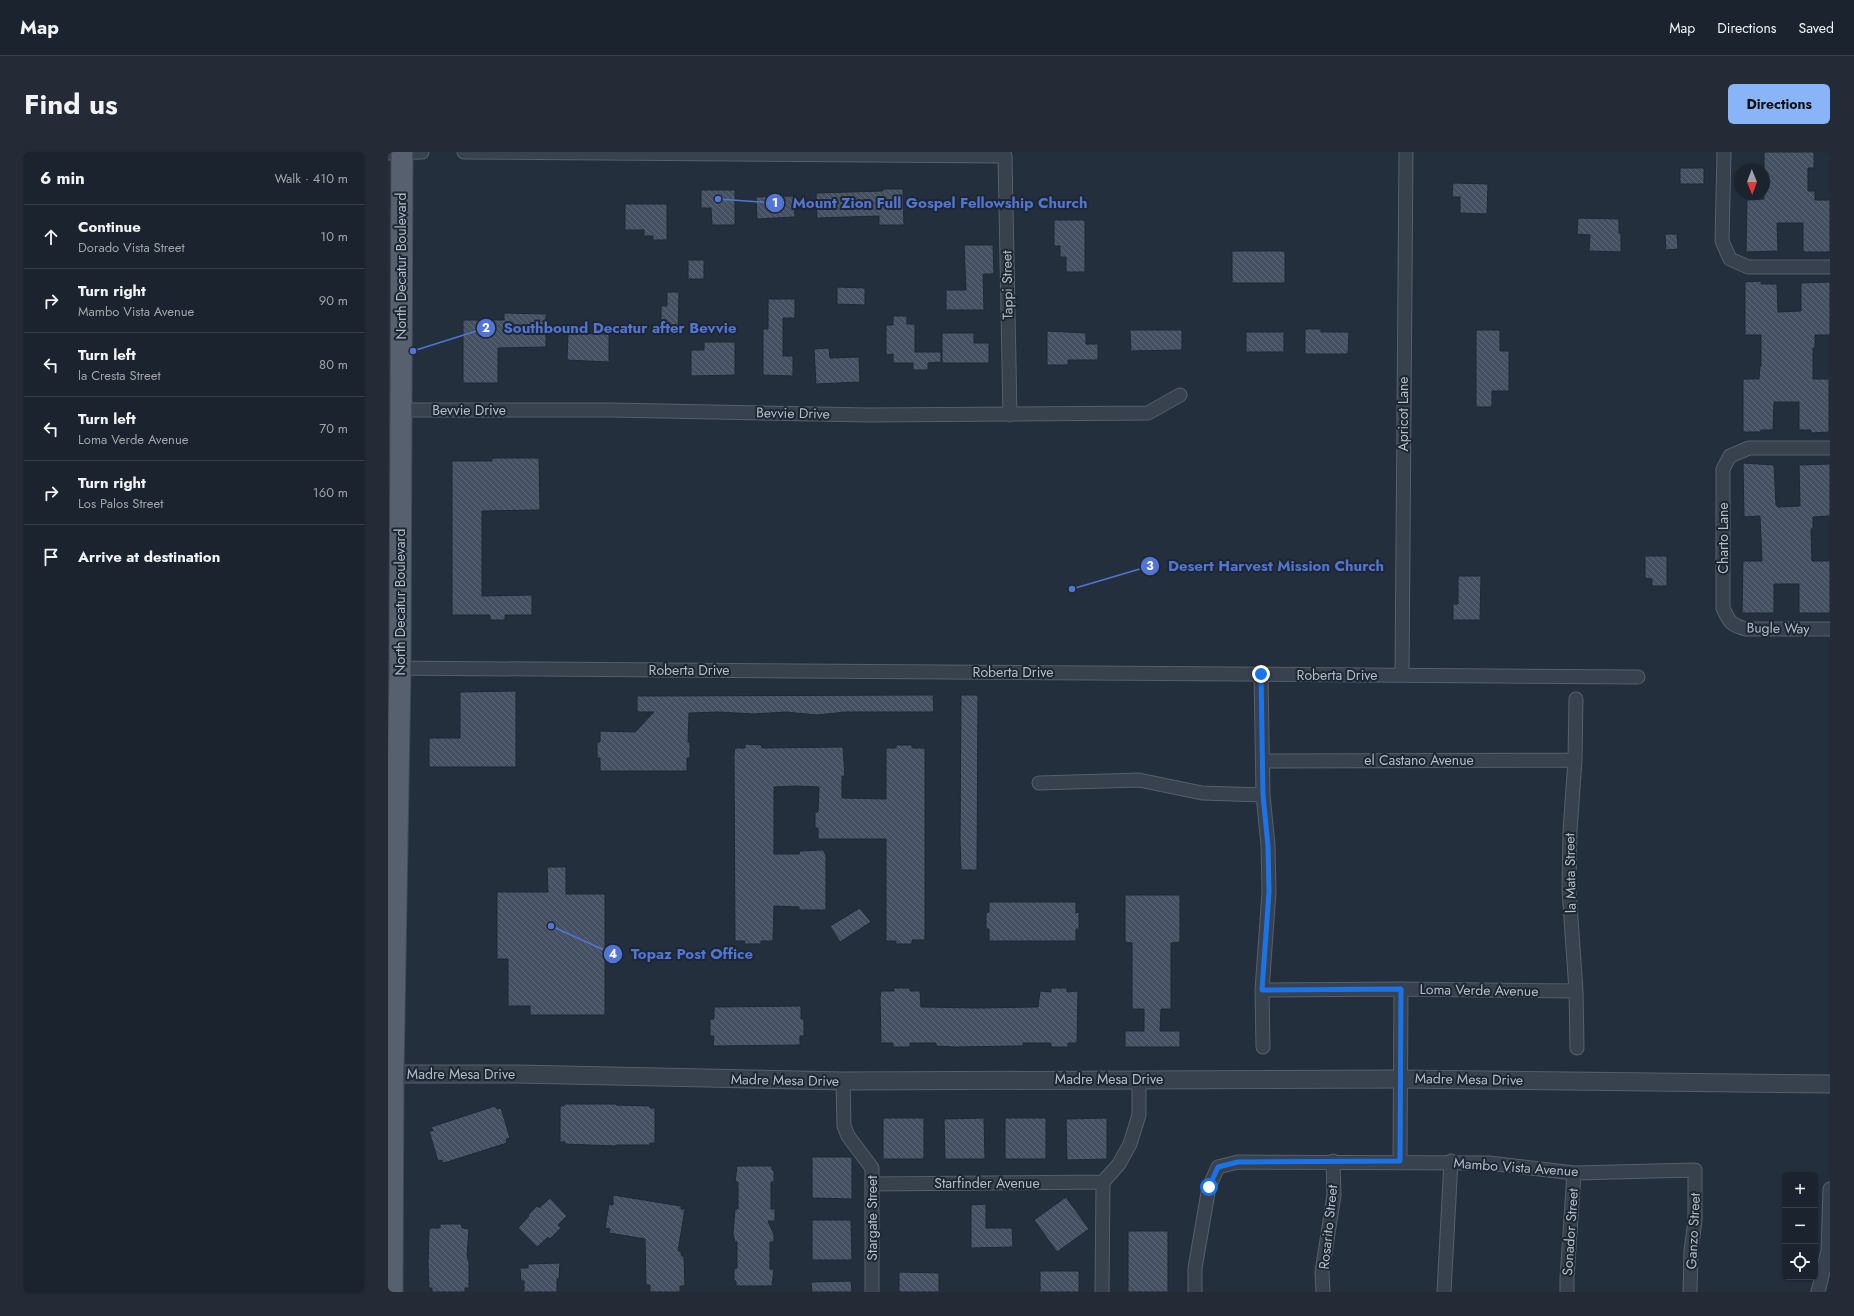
<!DOCTYPE html>
<meta charset="utf-8">
<style>
body{margin:0;font-family:Jost,sans-serif;background:#242b36;color:#f1f3f6}
.controls{position:absolute;right:12px;bottom:12px;display:grid;overflow:hidden;border-radius:6px;box-shadow:0 1px 3px #0004}
.controls button{width:36px;height:36px;display:grid;place-items:center;padding:0;border:0;border-bottom:1px solid #39404a;background:#1b232e;color:#f1f3f6;font:20px sans-serif}
.compass{position:absolute;left:1346px;top:12px;width:36px;height:36px;border-radius:50%;background:#1b232e;box-shadow:0 1px 3px #0004;rotate:179deg}
.stop{position:absolute;width:12px;height:12px;margin:-9px;border:3px solid #1a73e8;border-radius:50%;background:#fff}
.stop.end{background:#1a73e8;border-color:#fff;box-shadow:0 1px 4px #0008}
.list{margin:0;padding:0;list-style:none}
h2{display:flex;justify-content:space-between;align-items:center;height:52px;margin:0;padding:0 16px;font-size:17px}
h2 small{font-size:13px;font-weight:400;color:#a0a4aa}
.list li{display:grid;grid-template-columns:26px 1fr auto;gap:12px;align-items:center;box-sizing:border-box;height:64px;padding:0 16px;border-top:1px solid #39404a}
.list b{display:block;font-size:15px;white-space:nowrap}
.list p{margin:0;font-size:13px;white-space:nowrap;color:#a0a4aa}
.list em{font-size:13px;font-style:normal;color:#a0a4aa}
.icon{flex:none;width:22px;height:22px;fill:none;stroke:currentColor;stroke-width:2;stroke-linecap:round;stroke-linejoin:round}
.map{position:relative;flex:none;width:1442px;height:1140px;overflow:hidden;border-radius:6px}
header{display:flex;align-items:center;gap:24px;box-sizing:border-box;height:56px;padding:0 20px;background:#1b232e;border-bottom:1px solid #39404a}
header strong{font-size:19px}
nav{display:flex;gap:22px;margin-inline-start:auto;font-size:14px}
.intro{display:flex;align-items:center;justify-content:space-between;box-sizing:border-box;height:96px;padding:0 24px}
h1{margin:0;font-size:28px}
.button{padding:10px 18px;border-radius:6px;background:#8ab4f8;color:#111;font-size:14px;font-weight:700}
main{display:flex;gap:24px;padding:0 24px}
aside{flex:1;background:#1b232e;border-radius:6px;box-shadow:0 1px 3px #0004}
.map>svg:first-child{display:block}
.building{fill:url(#building-back-hatch);stroke:#1f2835}
.lines{fill:none;stroke-linecap:round;stroke-linejoin:round}
.minor-casing{stroke:#565f6c;stroke-width:15}
.tertiary-casing{stroke:#565f6c;stroke-width:19}
.primary-casing{stroke:#414a57;stroke-width:23}
.minor{stroke:#38414e;stroke-width:13}
.tertiary{stroke:#38414e;stroke-width:17}
.primary{stroke:#56606e;stroke-width:21}
.route{stroke:#1a73e8;stroke-width:5}
.labels{text-anchor:middle;dominant-baseline:central;stroke-width:4;stroke-linejoin:round;paint-order:stroke}
.street-label{font-size:14px;fill:#b4bcc9;stroke:#1d2633}
.leader{fill:none;stroke:#5274d3;stroke-width:1.5}
.callout-dot{fill:#5274d3;stroke:#1d2633;stroke-width:1.5}
.mark-label{font-size:12px;text-anchor:middle;font-weight:bold;fill:#fff}
.callout-label{font-size:15px;text-anchor:middle;font-weight:bold;fill:#5274d3;stroke:#1d2633;stroke-width:4;stroke-linejoin:round;paint-order:stroke}
</style>
<header>
<strong>Map</strong>
<nav><a>Map</a><a>Directions</a><a>Saved</a></nav>
</header>
<div class="intro"><h1>Find us</h1><a class="button">Directions</a></div>
<main>
<aside>
<h2>6 min<small>Walk · 410 m</small></h2>
<ul class="list">
<li><svg class="icon" aria-label="ahead" viewBox="0 0 24 24"><path d="M12 20V5M6 11l6-6 6 6"/></svg><div><b>Continue</b><p>Dorado Vista Street</p></div><em>10 m</em></li>
<li><svg class="icon" aria-label="right" viewBox="0 0 24 24"><path d="M7 20v-9h11M14 6l5 5-5 5"/></svg><div><b>Turn right</b><p>Mambo Vista Avenue</p></div><em>90 m</em></li>
<li><svg class="icon" aria-label="left" viewBox="0 0 24 24"><path d="M17 20v-9H6M10 6l-5 5 5 5"/></svg><div><b>Turn left</b><p>la Cresta Street</p></div><em>80 m</em></li>
<li><svg class="icon" aria-label="left" viewBox="0 0 24 24"><path d="M17 20v-9H6M10 6l-5 5 5 5"/></svg><div><b>Turn left</b><p>Loma Verde Avenue</p></div><em>70 m</em></li>
<li><svg class="icon" aria-label="right" viewBox="0 0 24 24"><path d="M7 20v-9h11M14 6l5 5-5 5"/></svg><div><b>Turn right</b><p>Los Palos Street</p></div><em>160 m</em></li>
<li><svg class="icon" aria-label="arrive" viewBox="0 0 24 24"><path d="M6 21V4h12l-3 4 3 4H6"/></svg><div><b>Arrive at destination</b></div></li>
</ul>
</aside>
<div class="map">
<svg width="1442" height="1140" viewBox="0 0 1442 1140">
<defs>
<pattern id="building-back-hatch" width="6" height="6" patternUnits="userSpaceOnUse"><rect width="6" height="6" fill="#455162"/><path d="M-1 5l2 2M0 0l6 6M5-1l2 2" fill="none" stroke="#5d6877"/></pattern>
</defs>
<rect width="100%" height="100%" fill="#242f3e"/>
<path class="building" d="M1376,0H1426V16H1420V39H1427V48H1442V100H1415V71H1389L1390,99L1358,100L1359,48L1376,47Z
M1292,16H1316V32H1292Z
M1065,31L1100,32L1099,62L1072,61V45H1064Z
M495,37H515L516,73H491V64L429,66L428,41L495,39Z
M313,38H347V73H324L323,56H313Z
M406,44L407,65L369,67L368,45Z
M237,52H279V88H265V84H256V78H237Z
M1190,66L1231,67V81H1233V100L1201,99L1202,83L1189,82Z
M666,68H697V120H678V105H672V94H666Z
M1277,82H1289L1290,97L1278,98Z
M576,93H605L606,122H595L596,158H558V138H578Z
M844,99H897V131H844Z
M300,108H316V127H300Z
M1373,129V132H1389L1390,160L1413,159V131L1442,130V183H1427V196H1425V227H1441V280L1423,281V278H1411V250H1386L1385,278H1373V280H1355V227H1371L1372,214H1373V183H1357V130Z
M449,135L477,136V153L449,152Z
M279,140H291L290,183H279V174H273V154H279Z
M380,147H407V166H395V204H405V224L375,223V177H380Z
M116,161L158,162V195L110,196V231H75V168H116Z
M505,164H519V172H527V200H553V210L540,211V218H525V211H505V202L498,203V173H505Z
M917,177H933V180H961L960,202H917Z
M742,178H794V198L743,199Z
M1088,178H1112V199H1121V239H1104V255H1088Z
M659,179L698,181V192H710V208H680V213H659Z
M858,180H896V200H858Z
M180,181L221,182V210L179,208Z
M554,181H586V191H601V211H554Z
M316,190H347V223L303,224V198H316Z
M441,196L442,206L471,205L472,230L428,232L426,197Z
M104,306H151L152,358L94,359V444L144,443V463H117V468H102V463H64V309H104Z
M1355,311L1386,313L1388,353L1390,355L1412,354L1411,313L1442,312V364L1425,365V377H1423L1424,409H1442V461H1411V432H1386V461H1354L1355,409H1374L1372,364L1356,365Z
M1257,404H1279V434H1264V427L1257,426Z
M1070,424H1093L1092,468H1065V452H1070Z
M128,539V615H41V586H72V540Z
M545,543L546,560H457L429,563L398,560L365,562L331,560L301,561L300,590H302V606H299V619H212V606H209V590H212V579L247,580L266,560H249V544Z
M573,543H590L589,718H573L572,688Z
M357,592L373,593L374,596L455,595L457,624H454V646L498,647V596H508V593H524V596H537V788H524V792H508V789H498V687H430V676H427V660H430L431,635L408,634L386,635V702H411L412,699L435,698L438,703V758H411V755L386,754L385,789H373V792H356L357,789H347L346,602L347,596H357Z
M159,715H178V742H217V863H142V854H120V807H109V740H160Z
M737,743H792V790L783,791V857H773L772,879H792V895H737V879H756V857H744V791L737,790Z
M601,750H688V761L691,760V777H688V789H601V777H598V761L601,760Z
M472,756L483,770L452,790L442,774Z
M506,836H522V839H532L533,855L590,856L650,855L652,839L663,840V836H679V840L690,839L689,891H680V895H663V891H635V894H628L567,895L548,894V891H522V895H505V891H493L492,846L493,839H506Z
M413,854V867H416V884H412V893L325,894L326,884H322V867H326V855Z
M176,952H228V953L262,954V956H267V991H262V993H228V994L177,992V990H172V954H176Z
M107,954L109,957L113,956L122,986L118,987L119,991L59,1010L55,1011L54,1008L50,1009L41,979H45L43,975Z
M495,966H536V1007H495Z
M596,966L597,1007H557L556,967Z
M617,966H658V1007H617Z
M719,966V1007L679,1008L678,967Z
M424,1005H464V1047L424,1046Z
M349,1014H384V1018H386V1030H383V1057H387V1069H380L386,1083V1090H382V1117H386L384,1134H348V1129H346V1117L349,1116V1090H347L345,1082L347,1057H350V1030H347Z
M225,1043L293,1054V1057H297L290,1099H293V1103L296,1105L297,1134H292V1140H262V1133H258L257,1087L221,1081L222,1077L217,1076L221,1052L225,1053Z
M678,1045L701,1077L669,1100L646,1068Z
M162,1046L179,1064L170,1073L173,1076L162,1087L160,1085L149,1095L130,1076L141,1064L140,1063L149,1054L151,1056Z
M598,1052V1076H624L625,1095L583,1096V1053Z
M424,1068H463L464,1108H424Z
M52,1072H73L74,1076L81,1077L79,1104L81,1111V1136H77V1140H44V1136H41L40,1111L41,1078L42,1076H52Z
M740,1079H780V1140H740Z
M172,1111L171,1127H169V1140H136V1129H133L132,1116H140V1112Z
M652,1119H691V1140H652Z
M511,1120L551,1121V1140H511Z
M463,1129L464,1140H424L423,1130Z"/>
<g class="lines">
<g class="minor-casing">
<path id="minor" d="M76,0L617,4L622,263
M1336,0L1334,89L1342,107L1360,115H1442
M0,1L34,0
M12,258H223L481,263L760,261L792,243
M1442,296H1361L1342,304L1335,317V456C1341,470 1343,473 1358,477H1442
M0,516L1250,525
M873,522L875,643L880,693L881,740L874,838L875,895
M1014,523L1018,0
M1188,547L1187,608L1182,679L1181,737L1188,839L1189,896
M875,609L1187,608
M651,631L751,628L814,641L875,643
M874,838L1013,837L1188,839
M455,929L456,974L460,984L484,1016V1140
M1012,1009L1013,837
M484,1032L715,1030
M714,1140L715,1030L731,1012L742,992L751,963V927
M807,1140V1116L821,1035L830,1015L850,1010L1101,1011L1186,1021L1307,1018V1069L1303,1099L1302,1140
M935,1140L934,1120L946,1043L945,1009
M1056,1140L1063,1009
M1179,1140V1126L1186,1021
M1430,1140L1440,1099L1442,1037"/>
</g>
<g class="tertiary-casing">
<path id="tertiary" d="M0,922H130L455,929L1012,927L1442,932"/>
</g>
<g class="primary-casing">
<path id="primary" d="M4,1140L5,922L12,516L14,0"/>
</g>
<use href="#minor" class="minor"/>
<use href="#tertiary" class="tertiary"/>
<use href="#primary" class="primary"/>
</g>
<g class="lines">
<path class="route" d="M821,1035L830,1015L850,1010L1012,1009L1013,837L874,838L881,740L880,694L875,643L873,522"/>
</g>
<g class="labels">
<g class="street-label">
<text transform="translate(13 114) rotate(-90)">North Decatur Boulevard</text>
<text transform="translate(619 133) rotate(-91)">Tappi Street</text>
<text x="81" y="258">Bevvie Drive</text>
<text transform="translate(405 261) rotate(1)">Bevvie Drive</text>
<text transform="translate(1015 262) rotate(-90)">Apricot Lane</text>
<text transform="translate(1335 386) rotate(-90)">Charto Lane</text>
<text transform="translate(12 450) rotate(-90)">North Decatur Boulevard</text>
<text transform="translate(1390 476) rotate(1)">Bugle Way</text>
<text x="301" y="518">Roberta Drive</text>
<text x="625" y="520">Roberta Drive</text>
<text x="949" y="523">Roberta Drive</text>
<text x="1031" y="608">el Castano Avenue</text>
<text transform="translate(1182 721) rotate(-91)">la Mata Street</text>
<text transform="translate(1091 838) rotate(1)">Loma Verde Avenue</text>
<text x="73" y="922">Madre Mesa Drive</text>
<text x="721" y="927">Madre Mesa Drive</text>
<text transform="translate(1081 927) rotate(1)">Madre Mesa Drive</text>
<text transform="translate(397 928) rotate(1)">Madre Mesa Drive</text>
<text transform="translate(1128 1015) rotate(4)">Mambo Vista Avenue</text>
<text x="599" y="1031">Starfinder Avenue</text>
<text transform="translate(484 1066) rotate(-90)">Stargate Street</text>
<text transform="translate(940 1075) rotate(-84)">Rosarito Street</text>
<text transform="translate(1305 1079) rotate(-87)">Ganzo Street</text>
<text transform="translate(1182 1080) rotate(-86)">Sonador Street</text>
</g>
</g>
<path class="leader" d="M330 47L387 51M25 199L98 176M684 437L762 414M163 774L225 802"/>
<g class="callout-dot">
<circle cx="330" cy="47" r="4"/>
<circle cx="25" cy="199" r="4"/>
<circle cx="684" cy="437" r="4"/>
<circle cx="163" cy="774" r="4"/>
<circle cx="387" cy="51" r="10"/>
<circle cx="98" cy="176" r="10"/>
<circle cx="762" cy="414" r="10"/>
<circle cx="225" cy="802" r="10"/>
</g>
<g class="mark-label">
<text x="387" y="55">1</text>
<text x="98" y="180">2</text>
<text x="762" y="418">3</text>
<text x="225" y="806">4</text>
</g>
<g class="callout-label">
<text x="552" y="56">Mount Zion Full Gospel Fellowship Church</text>
<text x="232" y="181">Southbound Decatur after Bevvie</text>
<text x="888" y="419">Desert Harvest Mission Church</text>
<text x="304" y="807">Topaz Post Office</text>
</g>
</svg>
<div class="controls">
<button>+</button>
<button>−</button>
<button><svg class="icon" aria-label="locate" viewBox="0 0 24 24"><circle cx="12" cy="12" r="6"/><path d="M12 2v4M12 18v4M2 12h4M18 12h4"/></svg></button>
</div>
<svg class="compass" viewBox="-18 -18 36 36"><path d="M0-13l5 13h-10z" fill="#e53935"/><path d="M0 13l5-13h-10z" fill="#a0a4aa"/></svg>
<div class="stop" style="left:821px;top:1035px"></div>
<div class="stop end" style="left:873px;top:522px"></div>
</div>
</main>
